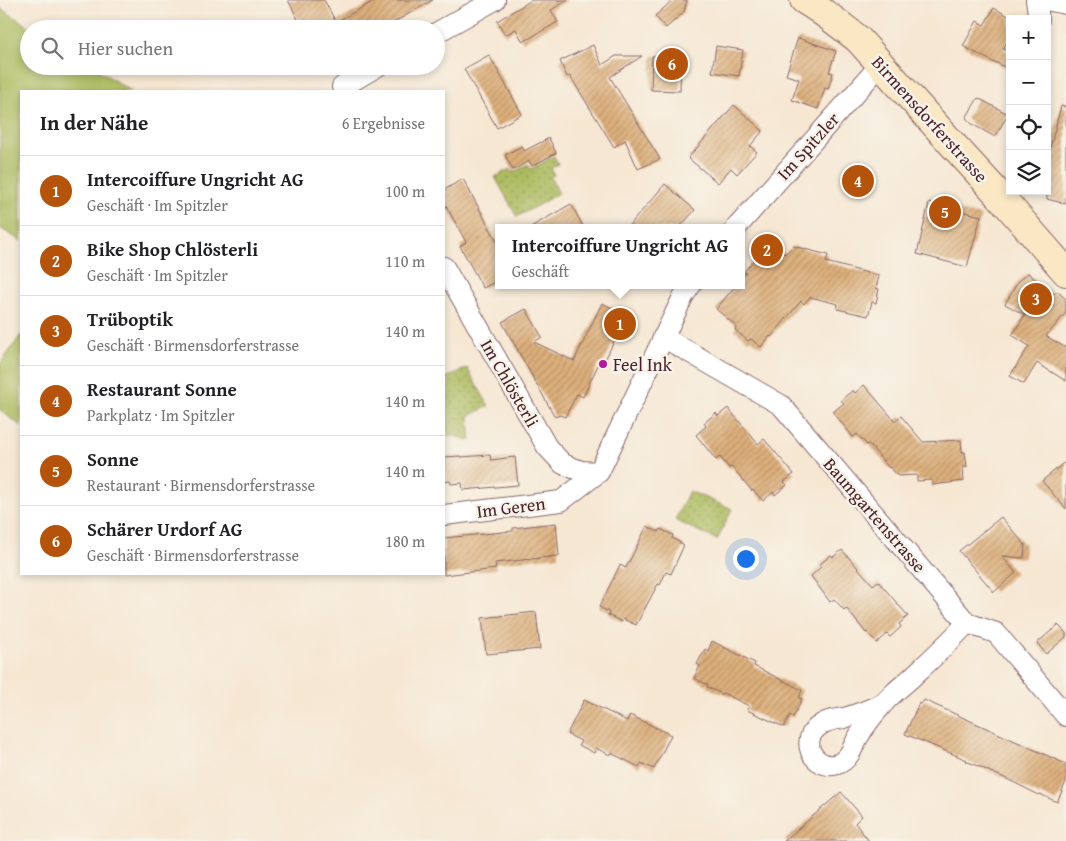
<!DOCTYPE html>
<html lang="de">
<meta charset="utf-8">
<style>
body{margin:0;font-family:"Gentium Book Plus",serif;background:#f6f6f6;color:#202124}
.controls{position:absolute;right:15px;top:15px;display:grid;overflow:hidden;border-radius:0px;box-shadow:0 2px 8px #0003}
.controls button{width:45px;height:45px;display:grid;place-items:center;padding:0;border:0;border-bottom:1px solid #e0e0e0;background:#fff;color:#202124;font:25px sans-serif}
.you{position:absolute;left:745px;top:558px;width:18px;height:18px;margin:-12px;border:4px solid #fff;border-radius:50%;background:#1a73e8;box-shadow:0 0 0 8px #1a73e833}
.badge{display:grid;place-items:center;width:32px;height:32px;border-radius:50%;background:#b45309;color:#fff;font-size:16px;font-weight:700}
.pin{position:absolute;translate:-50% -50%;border:2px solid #fff;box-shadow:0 1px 5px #0006}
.popup{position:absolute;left:495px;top:224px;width:250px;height:65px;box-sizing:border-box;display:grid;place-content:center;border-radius:0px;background:#fff;filter:drop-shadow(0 1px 4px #0005);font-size:16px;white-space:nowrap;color:#757577}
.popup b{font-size:19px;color:#202124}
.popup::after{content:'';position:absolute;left:50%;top:100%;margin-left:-10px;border:10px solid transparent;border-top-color:#fff}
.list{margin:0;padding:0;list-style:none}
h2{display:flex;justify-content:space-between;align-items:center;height:65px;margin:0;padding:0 20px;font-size:21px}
h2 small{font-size:16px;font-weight:400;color:#757577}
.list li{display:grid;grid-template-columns:32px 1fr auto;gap:15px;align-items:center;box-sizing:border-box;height:70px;padding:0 20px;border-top:1px solid #e0e0e0}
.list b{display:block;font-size:19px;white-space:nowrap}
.list p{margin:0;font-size:16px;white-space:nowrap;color:#757577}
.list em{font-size:16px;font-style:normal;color:#757577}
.icon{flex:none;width:28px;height:28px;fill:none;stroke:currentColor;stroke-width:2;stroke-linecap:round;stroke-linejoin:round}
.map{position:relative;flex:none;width:1066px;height:841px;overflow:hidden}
.search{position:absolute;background:#fff;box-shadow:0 2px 8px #0003;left:20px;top:20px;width:425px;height:55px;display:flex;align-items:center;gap:12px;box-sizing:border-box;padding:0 18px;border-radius:28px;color:#757577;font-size:19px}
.panel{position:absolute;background:#fff;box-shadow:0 2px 8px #0003;left:20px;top:90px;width:425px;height:485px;border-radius:0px}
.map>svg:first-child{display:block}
.grass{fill:url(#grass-dots);stroke:#7b6d44}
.garden{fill:#acbb5e;stroke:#7b6d44}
.building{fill:url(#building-hatch)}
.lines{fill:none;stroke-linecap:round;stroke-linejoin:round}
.minor-casing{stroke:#866566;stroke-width:22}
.secondary-casing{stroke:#866566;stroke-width:30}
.minor{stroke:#fff;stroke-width:20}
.secondary{stroke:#fae7c3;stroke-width:28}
.poi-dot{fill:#b5179e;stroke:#f7f3e8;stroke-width:2}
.labels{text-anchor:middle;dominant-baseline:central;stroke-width:5;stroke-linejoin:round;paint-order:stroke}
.street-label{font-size:18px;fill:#4a1f2b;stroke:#f7f3e8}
.poi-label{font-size:18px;fill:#4a1f2b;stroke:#f7f3e8;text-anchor:start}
</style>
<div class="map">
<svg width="1066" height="841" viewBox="0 0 1066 841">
<defs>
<pattern id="grass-dots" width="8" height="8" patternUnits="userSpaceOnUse" patternTransform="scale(1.25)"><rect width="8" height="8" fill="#acbb5e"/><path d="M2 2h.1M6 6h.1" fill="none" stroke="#8e974e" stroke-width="1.8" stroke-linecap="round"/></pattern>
<pattern id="building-hatch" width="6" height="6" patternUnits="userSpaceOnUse" patternTransform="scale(1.25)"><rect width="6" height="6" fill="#ddb07c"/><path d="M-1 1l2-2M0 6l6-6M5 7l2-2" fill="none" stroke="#b58f66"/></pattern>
</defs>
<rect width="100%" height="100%" fill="#f7f3e8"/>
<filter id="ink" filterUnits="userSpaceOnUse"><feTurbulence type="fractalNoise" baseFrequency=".02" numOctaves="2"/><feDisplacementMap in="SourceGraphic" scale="10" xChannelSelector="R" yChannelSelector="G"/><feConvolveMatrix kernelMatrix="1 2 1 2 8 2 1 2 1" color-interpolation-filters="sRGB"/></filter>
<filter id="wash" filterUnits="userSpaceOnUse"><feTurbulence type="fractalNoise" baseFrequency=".0096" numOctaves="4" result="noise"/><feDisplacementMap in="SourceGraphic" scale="20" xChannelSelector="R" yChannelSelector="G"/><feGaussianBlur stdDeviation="1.12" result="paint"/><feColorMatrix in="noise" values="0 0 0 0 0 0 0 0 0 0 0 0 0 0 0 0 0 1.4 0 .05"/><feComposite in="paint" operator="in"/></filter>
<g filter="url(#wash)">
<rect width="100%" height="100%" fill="#f6e7d3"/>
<path class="grass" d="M554,156L558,164L551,168L554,175L550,177L559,193L517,217L495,177L510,169L512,173L528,164L531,169Z
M467,368L489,406L469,416L471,441L452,435L444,436V379Z
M689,491L732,509L717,540L675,520Z"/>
<path class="garden" d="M0,8L33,29H29V66H92L131,91H21V241L0,228Z
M21,335V426L0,410V364Z"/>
<g id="blocks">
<path class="building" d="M288,0H324L336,22L376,0H433L382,29H303Z
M532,0H568L551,10L558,22L540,32L523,42L516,29L505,35L497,21Z
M673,0H687L684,12L666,28L655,16Z
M994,8L1010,17V37L1003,49L1010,53V70L995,62V63L963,46L977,21L984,25Z
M798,38L836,51L829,72L833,73L828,89L825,88L818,109L792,100L799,79L786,75Z
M593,45L602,65L616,56H642L610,77L660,159L638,169L625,140L614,147L570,76L567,77L560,61Z
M716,46L743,50L739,76L712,72Z
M489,55L522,114L497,128L464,69Z
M652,56H676L681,60L680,91L651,90Z
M978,98L1008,114L995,137L972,124L966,118Z
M734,105L763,131L750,146L757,152L737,174L731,168L718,183L688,158Z
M1061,106L1066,107V204L1047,199V160Z
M549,138L556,153L532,166L529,161L513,170L505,155L522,146L524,151Z
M463,179L499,245V280L483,288L460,246L466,242L444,202V190Z
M665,184L695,210L679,228H627Z
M929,203L981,216L967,267L917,254Z
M571,204L584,228H529Z
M768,243L775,245L785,254L793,246L828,255L826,262L879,276L876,288L879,289L876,303L872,302L868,316L837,309L838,304L810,297L804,304L801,301L771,337L770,336L761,347L751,339L748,341L735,330L737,327L716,309L736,285H741V278L746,273L744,272Z
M1028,273L1053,295L1057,291L1066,299V313L1046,336L1066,348V381L1037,363L1024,384L1010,376L1029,346L1012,335L1025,315L1005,304L1019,280Z
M602,303L627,315L602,366L598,365L583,397L577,394L565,417L560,415L555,417L502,322L526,309L542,337L534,342L574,361Z
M864,385L895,421L901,416L923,442L961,440L962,452H965L967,467H963L964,481L932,485V480L917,481V475L898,476L890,467L889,468L869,444L867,445L857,434L853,437L833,412L844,403L841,400L853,390L855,393Z
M728,408L758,444L764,439L794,474L784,482L787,485L775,495L773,492L763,501L753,490L752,491L732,467L729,468L720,457L716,460L696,435L706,426L704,423L716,413L718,416Z
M490,455L491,460L515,457L518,485L463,490L462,483L451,484L450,481L444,482V457L460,456V457Z
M1066,461V509L1042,481Z
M1001,517L1025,545L1024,558L1002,556L1016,573L994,592L959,551Z
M556,523L559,556L495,563L496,569L444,575V538L513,531V528Z
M647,526L658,532L660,529L673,535L672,538L684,545L671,574L666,572L660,585L658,584L636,625L623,619L622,622L608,615L609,612L599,607L620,565L626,568Z
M842,550L873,585L878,581L908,616L899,624L901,627L890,637L887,634L877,643L867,632L866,633L846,608L844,610L834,599L830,602L811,576L821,567L819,565L831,555L833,557Z
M536,612L540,649L486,654L482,618Z
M1058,625L1066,633V637L1046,654L1037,643Z
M712,641L755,663L754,666L802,690L799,698L802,699L793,717L790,715L784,727L747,710L749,706L723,693L722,694L707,687L708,685L694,678L700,666L697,664L705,649L708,651Z
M584,700L627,721L630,715L671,735L654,769L641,763L639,767L611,753L610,755L596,748L594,753L579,745L581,741L567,734Z
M924,700L1066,764V782L1057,802L1040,794L1039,795L1009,780L966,761L967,760L905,734L919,703L921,704Z
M841,792L862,816L855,823L869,841H784Z"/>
</g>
</g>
<g filter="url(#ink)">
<use href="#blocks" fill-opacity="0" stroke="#866566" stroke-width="1"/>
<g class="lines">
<g class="minor-casing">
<path id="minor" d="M1036,0L1039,19
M1046,0L1066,4
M436,33L495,0
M344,91L342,87L378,66
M736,228L881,64
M444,267L547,447L563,464L581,471L599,472
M663,337L781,405L967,623L996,633L1066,716
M444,515L561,501L599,472L668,328L684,295L691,285
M884,703C871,709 858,714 844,718C837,719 828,720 822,724C817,727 812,731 810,738C805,757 827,773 843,761C850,756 853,747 857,739C864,727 872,716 882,705C890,695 901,687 910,679C929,661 949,643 967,623"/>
</g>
<g class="secondary-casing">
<path id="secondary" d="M804,0C823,11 840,25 858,39L955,147L999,195L1066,272"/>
</g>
<use href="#minor" class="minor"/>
<use href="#secondary" class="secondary"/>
</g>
</g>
<circle class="poi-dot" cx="603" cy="364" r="5"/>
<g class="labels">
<g class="street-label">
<text transform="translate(930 119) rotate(48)">Birmensdorferstrasse</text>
<text transform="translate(808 146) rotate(-48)">Im Spitzler</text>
<text transform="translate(510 383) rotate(60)">Im Chlösterli</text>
<text transform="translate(511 507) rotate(-7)">Im Geren</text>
<text transform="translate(875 515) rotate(49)">Baumgartenstrasse</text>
</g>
<g class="poi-label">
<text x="613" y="364">Feel Ink</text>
</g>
</g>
</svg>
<div class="controls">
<button>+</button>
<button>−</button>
<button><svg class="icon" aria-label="locate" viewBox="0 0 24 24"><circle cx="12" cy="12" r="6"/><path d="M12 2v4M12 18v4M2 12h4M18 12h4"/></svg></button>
<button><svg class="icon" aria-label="layers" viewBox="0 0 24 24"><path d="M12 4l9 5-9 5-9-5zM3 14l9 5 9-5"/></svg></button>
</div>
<div class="you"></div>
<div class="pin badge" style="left:620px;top:324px">1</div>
<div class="popup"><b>Intercoiffure Ungricht AG</b>Geschäft</div>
<div class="pin badge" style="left:767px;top:250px">2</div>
<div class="pin badge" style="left:1036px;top:299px">3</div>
<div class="pin badge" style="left:858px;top:181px">4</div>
<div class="pin badge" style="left:945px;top:212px">5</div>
<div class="pin badge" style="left:672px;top:64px">6</div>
<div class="search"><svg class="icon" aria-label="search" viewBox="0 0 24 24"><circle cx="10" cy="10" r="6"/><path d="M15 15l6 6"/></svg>Hier suchen</div>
<section class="panel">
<h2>In der Nähe<small>6 Ergebnisse</small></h2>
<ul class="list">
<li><span class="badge">1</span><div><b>Intercoiffure Ungricht AG</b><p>Geschäft · Im Spitzler</p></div><em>100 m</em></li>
<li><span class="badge">2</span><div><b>Bike Shop Chlösterli</b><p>Geschäft · Im Spitzler</p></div><em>110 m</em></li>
<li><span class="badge">3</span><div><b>Trüboptik</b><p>Geschäft · Birmensdorferstrasse</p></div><em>140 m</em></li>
<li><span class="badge">4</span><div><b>Restaurant Sonne</b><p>Parkplatz · Im Spitzler</p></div><em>140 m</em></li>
<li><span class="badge">5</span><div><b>Sonne</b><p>Restaurant · Birmensdorferstrasse</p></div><em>140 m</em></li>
<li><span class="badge">6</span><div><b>Schärer Urdorf AG</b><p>Geschäft · Birmensdorferstrasse</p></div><em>180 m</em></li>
</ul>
</section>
</div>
